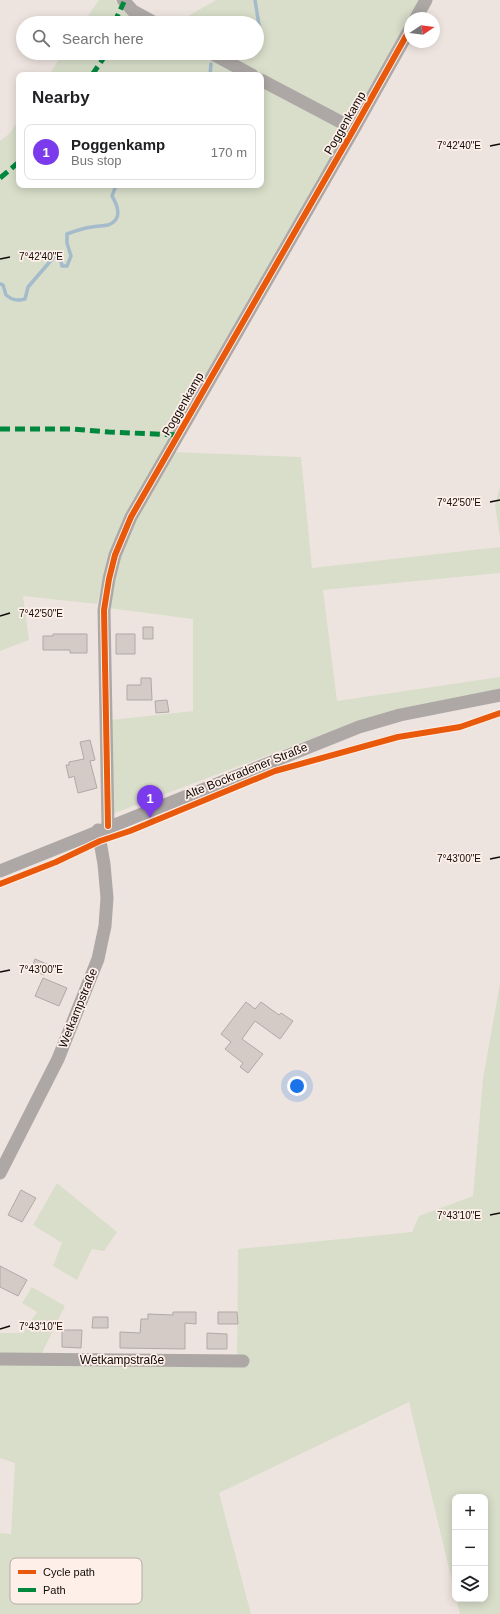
<!DOCTYPE html>
<meta charset="utf-8">
<style>
body{margin:0;font-family:Helvetica,sans-serif;background:#f2f2f2;color:#202124}
.controls{position:absolute;right:12px;bottom:12px;display:grid;overflow:hidden;border-radius:8px;box-shadow:0 2px 10px #0003}
.controls button{width:36px;height:36px;display:grid;place-items:center;padding:0;border:0;border-bottom:1px solid #e0e0e0;background:#fff;color:#202124;font:20px sans-serif}
.compass{position:absolute;left:404px;top:12px;width:36px;height:36px;border-radius:50%;background:#fff;box-shadow:0 2px 10px #0003;rotate:77deg}
.you{position:absolute;left:297px;top:1086px;width:14px;height:14px;margin:-10px;border:3px solid #fff;border-radius:50%;background:#1a73e8;box-shadow:0 0 0 6px #1a73e833}
.badge{display:grid;place-items:center;width:26px;height:26px;border-radius:50%;background:#7c3aed;color:#fff;font-size:13px;font-weight:700}
.pin{position:absolute;translate:-50% -33px;filter:drop-shadow(0 1px 2px #0008)}
.pin::after{content:'';position:absolute;top:21px;width:14px;height:12px;background:inherit;clip-path:polygon(0 0,100% 0,50% 100%)}
.list{margin:0;padding:0;list-style:none}
h2{display:flex;justify-content:space-between;align-items:center;height:52px;margin:0;padding:0 16px;font-size:17px}
h2 small{font-size:13px;font-weight:400;color:#757577}
.list li{display:grid;grid-template-columns:26px 1fr auto;gap:12px;align-items:center;box-sizing:border-box;height:56px;margin:0 8px 8px;padding:0 8px;border:1px solid #e0e0e0;border-radius:8px}
.list b{display:block;font-size:15px;white-space:nowrap}
.list p{margin:0;font-size:13px;white-space:nowrap;color:#757577}
.list em{font-size:13px;font-style:normal;color:#757577}
.icon{flex:none;width:22px;height:22px;fill:none;stroke:currentColor;stroke-width:2;stroke-linecap:round;stroke-linejoin:round}
.map{position:relative;flex:none;width:500px;height:1614px;overflow:hidden}
.search{position:absolute;background:#fff;box-shadow:0 2px 10px #0003;left:16px;top:16px;width:248px;height:44px;display:flex;align-items:center;gap:10px;box-sizing:border-box;padding:0 14px;border-radius:22px;color:#757577;font-size:15px}
.panel{position:absolute;background:#fff;box-shadow:0 2px 10px #0003;left:16px;top:72px;width:248px;height:116px;border-radius:8px}
.map>svg:first-child{display:block}
.green{fill:#d9deca}
.lines{fill:none;stroke-linecap:round;stroke-linejoin:round}
.stream{stroke:#a3bbcb;stroke-width:3.5}
.building{fill:#d4cbc7;stroke:#b0a9a5}
.minor{stroke:#ada8a6;stroke-width:13}
.quiet{stroke:#00873e;stroke-width:5;stroke-dasharray:10 5;stroke-linecap:butt}
.cycleway-casing{stroke:#feefe8;stroke-width:8}
.cycleway{stroke:#e8590c;stroke-width:6}
.ticks{fill:none;stroke:#100a08;stroke-width:1.5}
.labels{text-anchor:middle;dominant-baseline:central;stroke-width:3.5;stroke-linejoin:round;paint-order:stroke}
.street-label{font-size:12px;fill:#100a08;stroke:#feefe8}
.key{fill:#feefe8;stroke:#b7aaa5;stroke-width:1}
.key-label{font-size:11px;fill:#100a08}
.ticks-label{font-size:10px;text-anchor:middle;fill:#100a08;stroke:#feefe8;stroke-width:3.5;stroke-linejoin:round;paint-order:stroke}
</style>
<div class="map">
<svg width="500" height="1614" viewBox="0 0 500 1614">
<rect width="100%" height="100%" fill="#eee4df"/>
<path class="green" d="M99,0H114L126,13L146,23H83Z
M216,0H422L410,18V21L356,118L345,120L218,53H257V23H176Z
M63,53H202L244,75H49Z
M261,84L341,127L346,137L112,551L97,604L23,596L29,640L0,651V141L10,133L19,119V185H261Z
M172,452L301,457L312,568L500,547V573L323,590L337,701L500,677V690L356,722L112,814L111,720L193,711V619L108,608L112,579L134,518Z
M500,487V538L495,505Z
M500,983V1614H460L456,1599H485V1497H455V1593L409,1402L219,1493L251,1614H0V1533L11,1534L15,1463L0,1458V1363L237,1364L238,1249L412,1232L419,1216L473,1196L483,1079Z
M57,1183L117,1232L104,1251L92,1249L77,1280L53,1266L62,1243L33,1225Z
M32,1287L65,1306L40,1357L0,1356V1333H23L37,1312L22,1303Z"/>
<g class="lines">
<path class="stream" d="M255,0L260,31L257,41
M210,75L211,64
M0,284L3,285L6,295C12,300 17,301 25,299L28,287L54,257H60L62,266H67L71,256L67,243V234C75,231 83,228 92,227C97,226 103,226 108,225C123,220 118,206 112,196L115,188L118,185"/>
</g>
<path class="building" d="M143,627H153V639H143Z
M53,634H87V653H70V650H43V636H53Z
M116,634H135V654H116Z
M141,678H151L152,700H127V685H141Z
M167,700L169,712L156,713L155,701Z
M90,740L95,760L90,761L97,788L78,793L74,776L69,778L66,765H69V762L84,759L80,742Z
M35,959L49,965L44,975L31,970Z
M43,978L67,988L59,1006L35,996Z
M246,1002L255,1009L261,1002L279,1015L281,1013L293,1021L280,1039L255,1021L242,1039L263,1054L248,1073L240,1067L243,1063L225,1049L231,1042L221,1034Z
M21,1190L36,1198L22,1222L8,1215Z
M0,1266L27,1280L18,1296L0,1287Z
M173,1312H196V1324L185,1323V1349L120,1348V1332L140,1333L141,1319H148V1314L173,1315Z
M218,1312H237L238,1324H218Z
M93,1317H108V1328H92Z
M62,1330H82L81,1348L62,1347Z
M207,1333L227,1334V1349H207Z"/>
<g class="lines">
<path class="minor" d="M123,0L133,11L155,23
M416,18L426,0
M211,53L252,75
M261,80L354,129
M108,826L104,610L109,579L115,555L131,517L354,129L410,29
M0,871L359,727L400,715L500,695
M0,1173L58,1059L98,959L105,926L107,898L104,864L98,830
M0,1359L243,1361"/>
<path class="quiet" d="M114,23L124,2
M92,75L107,53
M0,178L19,162
M0,429H72L109,432L178,435"/>
<g class="cycleway-casing">
<path id="cycleway" d="M108,826L104,610L109,579L115,555L131,517L354,129L410,29
M0,884L56,862L100,841L130,831L275,771L398,737L460,727L500,713"/>
</g>
<use href="#cycleway" class="cycleway"/>
</g>
<path class="ticks" d="M490,146L500,144M0,259L10,257M490,502L500,500M0,616L10,613M490,859L500,857M0,972L10,970M490,1215L500,1213M0,1329L10,1326"/>
<g class="labels">
<g class="street-label">
<text transform="translate(345 123) rotate(-60)">Poggenkamp</text>
<text transform="translate(183 404) rotate(-60)">Poggenkamp</text>
<text transform="translate(246 771) rotate(-22)">Alte Bockradener Straße</text>
<text transform="translate(78 1008) rotate(-68)">Wetkampstraße</text>
<text x="122" y="1360">Wetkampstraße</text>
</g>
</g>
<rect x="10" y="1558" width="132" height="46" rx="6" class="key"/>
<rect x="18" y="1570" width="18" height="4" fill="#e8590c"/>
<rect x="18" y="1588" width="18" height="4" fill="#00873e"/>
<g class="key-label">
<text x="43" y="1576">Cycle path</text>
<text x="43" y="1594">Path</text>
</g>
<g class="ticks-label">
<text x="459" y="149">7°42'40"E</text>
<text x="41" y="260">7°42'40"E</text>
<text x="459" y="506">7°42'50"E</text>
<text x="41" y="617">7°42'50"E</text>
<text x="459" y="862">7°43'00"E</text>
<text x="41" y="973">7°43'00"E</text>
<text x="459" y="1219">7°43'10"E</text>
<text x="41" y="1330">7°43'10"E</text>
</g>
</svg>
<div class="controls">
<button>+</button>
<button>−</button>
<button><svg class="icon" aria-label="layers" viewBox="0 0 24 24"><path d="M12 4l9 5-9 5-9-5zM3 14l9 5 9-5"/></svg></button>
</div>
<svg class="compass" viewBox="-18 -18 36 36"><path d="M0-13l5 13h-10z" fill="#e53935"/><path d="M0 13l5-13h-10z" fill="#757577"/></svg>
<div class="you"></div>
<div class="pin badge" style="left:150px;top:818px">1</div>
<div class="search"><svg class="icon" aria-label="search" viewBox="0 0 24 24"><circle cx="10" cy="10" r="6"/><path d="M15 15l6 6"/></svg>Search here</div>
<section class="panel">
<h2>Nearby<small></small></h2>
<ul class="list">
<li><span class="badge">1</span><div><b>Poggenkamp</b><p>Bus stop</p></div><em>170 m</em></li>
</ul>
</section>
</div>
